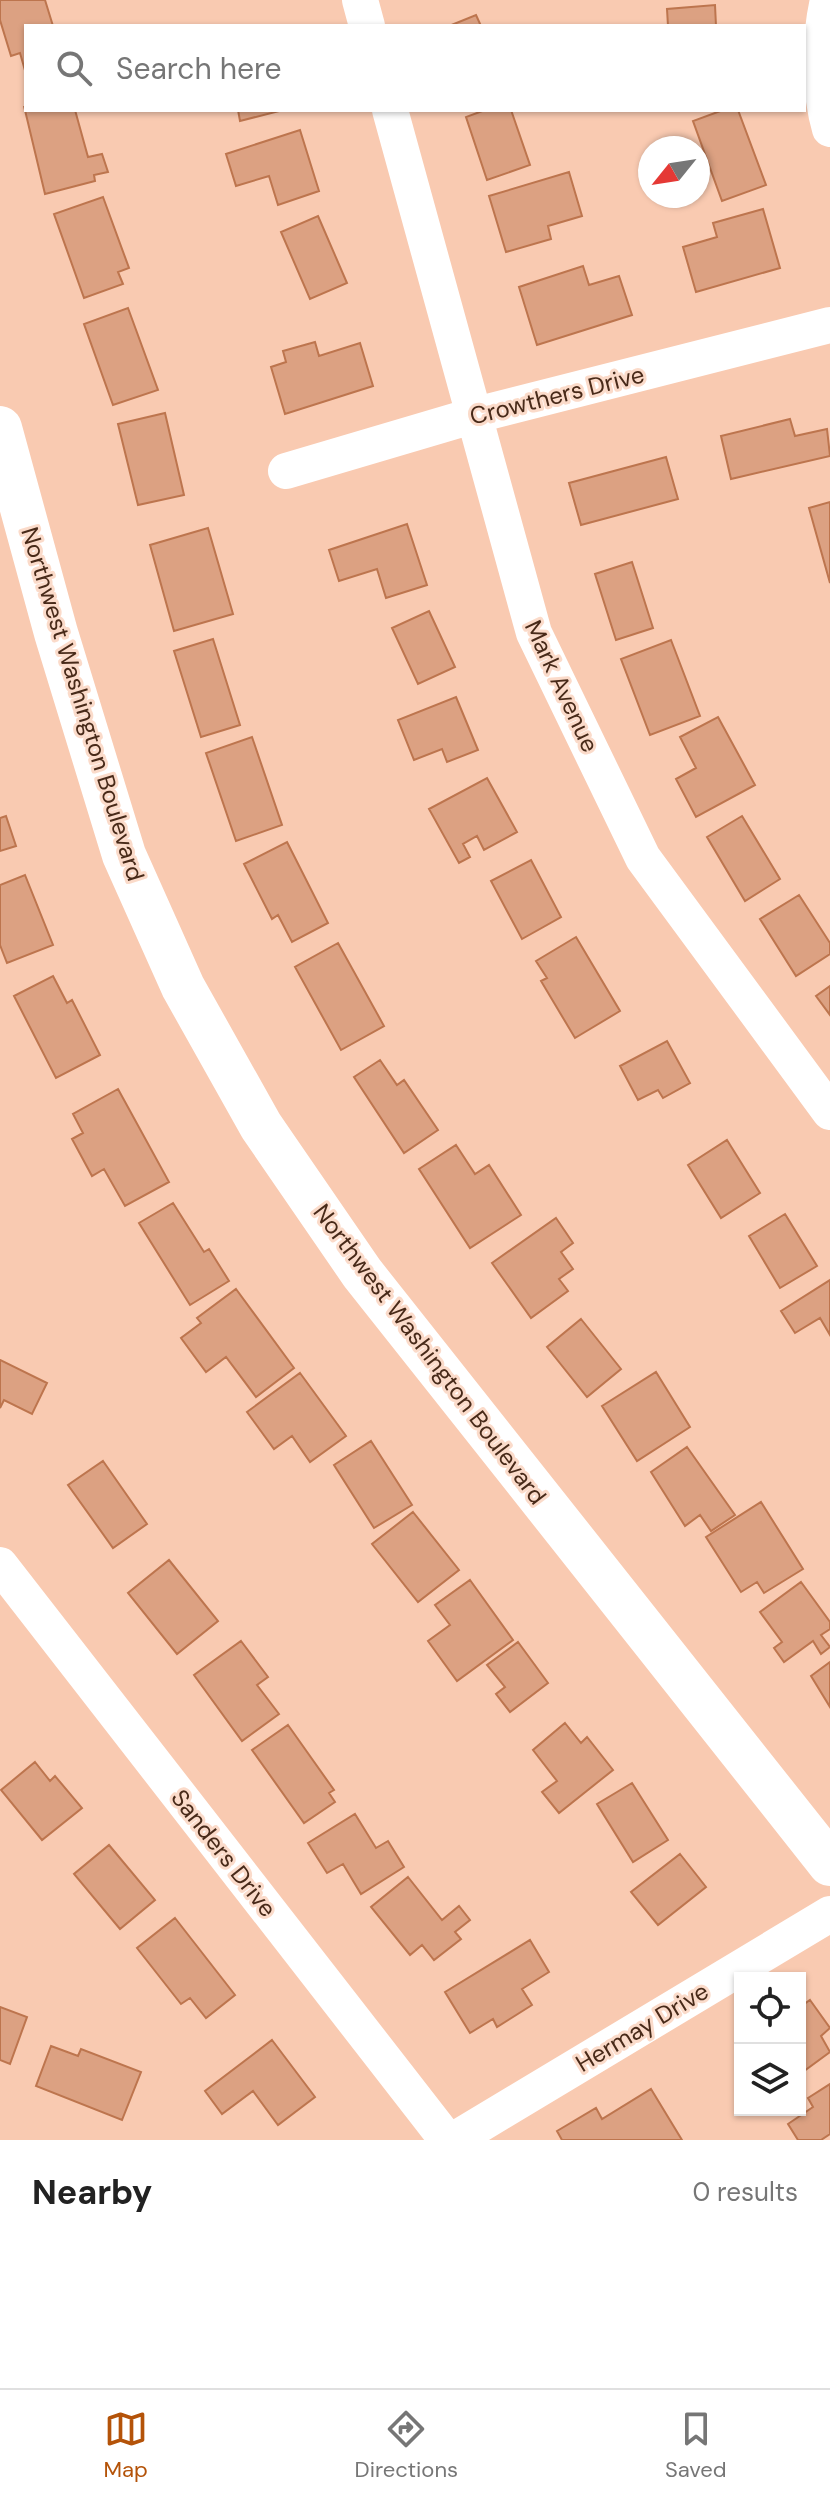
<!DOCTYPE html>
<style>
body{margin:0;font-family:"DM Sans",sans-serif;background:#f2f2f2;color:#222}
.controls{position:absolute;right:24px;bottom:24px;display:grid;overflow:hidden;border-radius:0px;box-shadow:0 2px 6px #0004}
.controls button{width:72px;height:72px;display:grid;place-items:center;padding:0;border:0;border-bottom:2px solid #e0e0e0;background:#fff;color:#222;font:40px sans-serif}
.compass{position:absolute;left:638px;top:136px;width:72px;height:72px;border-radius:50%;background:#fff;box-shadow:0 2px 6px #0004;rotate:240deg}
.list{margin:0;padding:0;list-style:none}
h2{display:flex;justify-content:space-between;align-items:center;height:104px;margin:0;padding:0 32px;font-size:34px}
h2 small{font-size:26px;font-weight:400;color:#767676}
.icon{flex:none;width:44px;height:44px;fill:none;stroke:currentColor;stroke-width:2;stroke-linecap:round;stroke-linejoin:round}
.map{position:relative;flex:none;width:830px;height:2140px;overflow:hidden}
.search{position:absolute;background:#fff;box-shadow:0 2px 6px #0004;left:24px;right:24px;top:24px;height:88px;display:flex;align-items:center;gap:20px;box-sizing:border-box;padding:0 28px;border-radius:0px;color:#767676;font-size:30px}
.sheet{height:248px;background:#fff}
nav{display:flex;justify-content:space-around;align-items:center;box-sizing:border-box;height:112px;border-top:2px solid #e0e0e0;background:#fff;font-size:22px;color:#767676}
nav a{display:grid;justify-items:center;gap:4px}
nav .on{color:#b45309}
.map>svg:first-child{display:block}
.building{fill:#dca182;stroke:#bd754e;stroke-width:2}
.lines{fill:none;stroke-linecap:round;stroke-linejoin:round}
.minor{stroke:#fff;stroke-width:36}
.secondary{stroke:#fff;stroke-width:44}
.labels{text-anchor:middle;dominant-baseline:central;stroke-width:6;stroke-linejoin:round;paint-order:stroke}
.street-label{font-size:24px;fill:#482a19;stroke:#fbdbca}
</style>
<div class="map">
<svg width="830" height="2140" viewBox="0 0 830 2140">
<rect width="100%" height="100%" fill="#f9cab1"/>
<path class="building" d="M0,0H45L53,26H26V74L20,53L11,56L0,20Z
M715,5L716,26H668L667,9Z
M476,15L481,26H449Z
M24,106L26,110H75L88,157L102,154L108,172L94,175L95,181L45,194Z
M238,110H283L240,121Z
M485,110H511L530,165L487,180L466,117Z
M723,110H738L766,185L722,201L693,121Z
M300,130L319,191L278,205L269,176L236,186L226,154Z
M569,172L582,216L548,226L551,239L506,252L489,196Z
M103,197L129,268L118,272L123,284L84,298L54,214Z
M763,209L780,268L696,292L683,247L717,237L713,223Z
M318,216L347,283L310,299L281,232Z
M583,266L589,285L619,276L632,315L537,345L519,287Z
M128,308L158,390L113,405L84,324Z
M315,342L319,356L360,343L373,386L285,414L271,367L286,362L283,351Z
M165,413L184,495L138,505L118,424Z
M790,419L795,436L827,429L830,456L731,479L721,436Z
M666,457L678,499L581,525L569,483Z
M830,502V583L809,508Z
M407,524L427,585L386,598L377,569L339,581L329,550Z
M208,528L233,614L174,631L150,545Z
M632,562L653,628L616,640L595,574Z
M429,611L455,667L418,684L392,628Z
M213,639L240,725L201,737L174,651Z
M671,640L700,716L650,735L621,659Z
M456,697L478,750L447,762L442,749L414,760L398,720Z
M718,717L755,785L696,817L676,779L696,768L680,737Z
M252,737L282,825L236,841L206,753Z
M487,778L517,832L484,850L477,836L463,844L470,857L459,863L429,809Z
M6,816L16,846L0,851V818Z
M742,816L780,879L745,901L707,837Z
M287,842L328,923L292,942L278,915L272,919L244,864Z
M531,860L561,917L522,939L491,881Z
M25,875L53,945L7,963L0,945V885Z
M799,895L830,943V954L796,976L760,919Z
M576,937L620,1011L575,1038L541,981L547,978L536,961Z
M338,943L384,1026L341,1050L295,967Z
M53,976L67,1003L72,1000L100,1055L56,1078L14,996Z
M830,986V1015L816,996Z
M667,1041L690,1083L663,1098L658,1090L638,1100L620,1066Z
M380,1060L397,1085L404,1080L438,1130L404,1153L354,1077Z
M118,1089L169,1182L125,1206L104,1169L92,1176L72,1139L83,1133L73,1114Z
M727,1140L760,1193L721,1218L688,1165Z
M456,1145L475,1174L489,1165L521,1215L470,1248L419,1169Z
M173,1203L204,1252L209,1249L229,1281L190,1305L139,1223Z
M785,1214L817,1266L780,1288L749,1236Z
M556,1218L573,1243L561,1252L573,1269L559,1279L568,1291L531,1318L492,1263Z
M830,1280V1335L820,1318L795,1333L781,1311Z
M236,1289L294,1368L256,1397L226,1357L206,1372L181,1338L201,1323L197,1318Z
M581,1319L621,1369L587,1397L547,1347Z
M0,1360L47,1383L32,1414L4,1400L0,1408Z
M656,1372L690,1427L637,1461L602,1406Z
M300,1373L346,1436L310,1462L292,1436L274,1449L247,1412Z
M371,1441L412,1505L374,1528L334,1465Z
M687,1447L735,1515L711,1531L700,1515L685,1526L651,1472Z
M103,1461L147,1524L113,1548L68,1485Z
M761,1502L803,1569L764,1593L757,1582L741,1592L706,1537Z
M413,1512L459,1570L418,1602L372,1544Z
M169,1560L218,1621L177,1654L128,1593Z
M470,1580L513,1640L457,1681L428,1641L450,1625L435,1605Z
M801,1582L830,1622V1629L821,1635L830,1647L821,1654L813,1641L784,1662L774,1648L782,1642L760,1612Z
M241,1641L268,1677L257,1685L279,1714L242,1741L194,1675Z
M518,1642L548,1683L510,1712L496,1694L505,1687L487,1665Z
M830,1662V1707L811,1676Z
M565,1723L581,1743L587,1737L613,1770L559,1813L542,1792L557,1781L533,1750Z
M288,1725L334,1790L329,1793L335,1802L304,1823L252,1750Z
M35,1762L50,1781L55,1776L82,1808L42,1840L1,1790Z
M632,1783L668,1840L633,1862L597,1804Z
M355,1814L376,1848L388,1841L404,1867L361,1894L343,1864L327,1873L308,1843Z
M109,1845L155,1900L120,1929L74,1874Z
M680,1854L706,1887L658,1925L631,1892Z
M408,1877L442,1920L459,1906L470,1920L455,1932L461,1939L434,1960L422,1945L410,1955L371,1907Z
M175,1918L235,1995L206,2018L190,1998L181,2004L137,1948Z
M530,1940L549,1972L522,1989L532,2005L497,2027L493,2019L470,2033L445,1992Z
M810,2000L830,2028L821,2036L830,2052L800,2074V2007Z
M0,2007L27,2017L10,2064L0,2060Z
M272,2040L315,2097L278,2125L253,2091L222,2114L205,2091Z
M51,2046L78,2056L81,2049L141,2072L122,2120L36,2086Z
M830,2084V2134L821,2140H798L788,2124L813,2107L808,2098Z
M651,2089L682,2140H562L557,2131L596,2108L602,2119Z"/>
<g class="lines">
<path class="minor" d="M360,0L367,26
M828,0C819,38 819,92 830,129
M390,110L534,633L643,858L830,1112
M286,471L472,416L830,325
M0,1565L447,2140
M454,2140L830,1914"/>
<path class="secondary" d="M0,428L56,633L124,855L183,987L261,1126L362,1273L830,1864"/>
</g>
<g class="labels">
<g class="street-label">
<text transform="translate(557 395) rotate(-14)">Crowthers Drive</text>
<text transform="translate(562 686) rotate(65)">Mark Avenue</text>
<text transform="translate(83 704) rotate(73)">Northwest Washington Boulevard</text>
<text transform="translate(430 1354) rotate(53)">Northwest Washington Boulevard</text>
<text transform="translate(224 1853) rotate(52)">Sanders Drive</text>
<text transform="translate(642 2027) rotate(-31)">Hermay Drive</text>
</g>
</g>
</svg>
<div class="controls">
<button><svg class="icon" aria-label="locate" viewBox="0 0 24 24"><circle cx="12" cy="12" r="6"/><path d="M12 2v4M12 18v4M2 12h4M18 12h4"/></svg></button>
<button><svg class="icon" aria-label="layers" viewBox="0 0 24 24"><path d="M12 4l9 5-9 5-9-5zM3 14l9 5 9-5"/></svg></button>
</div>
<svg class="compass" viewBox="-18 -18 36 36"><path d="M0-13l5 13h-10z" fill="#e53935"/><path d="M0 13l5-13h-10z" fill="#767676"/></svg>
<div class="search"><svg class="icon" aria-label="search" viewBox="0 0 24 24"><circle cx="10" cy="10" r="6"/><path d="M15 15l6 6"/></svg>Search here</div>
</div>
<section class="sheet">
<h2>Nearby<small>0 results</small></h2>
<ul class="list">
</ul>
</section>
<nav>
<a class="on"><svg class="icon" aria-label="map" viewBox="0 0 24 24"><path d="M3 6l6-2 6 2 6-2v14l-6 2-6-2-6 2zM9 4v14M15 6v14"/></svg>Map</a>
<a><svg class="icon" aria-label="directions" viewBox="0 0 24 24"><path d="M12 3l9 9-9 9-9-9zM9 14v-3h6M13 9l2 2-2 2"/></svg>Directions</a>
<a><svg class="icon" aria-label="saved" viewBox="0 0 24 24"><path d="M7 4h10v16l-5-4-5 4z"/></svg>Saved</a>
</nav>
